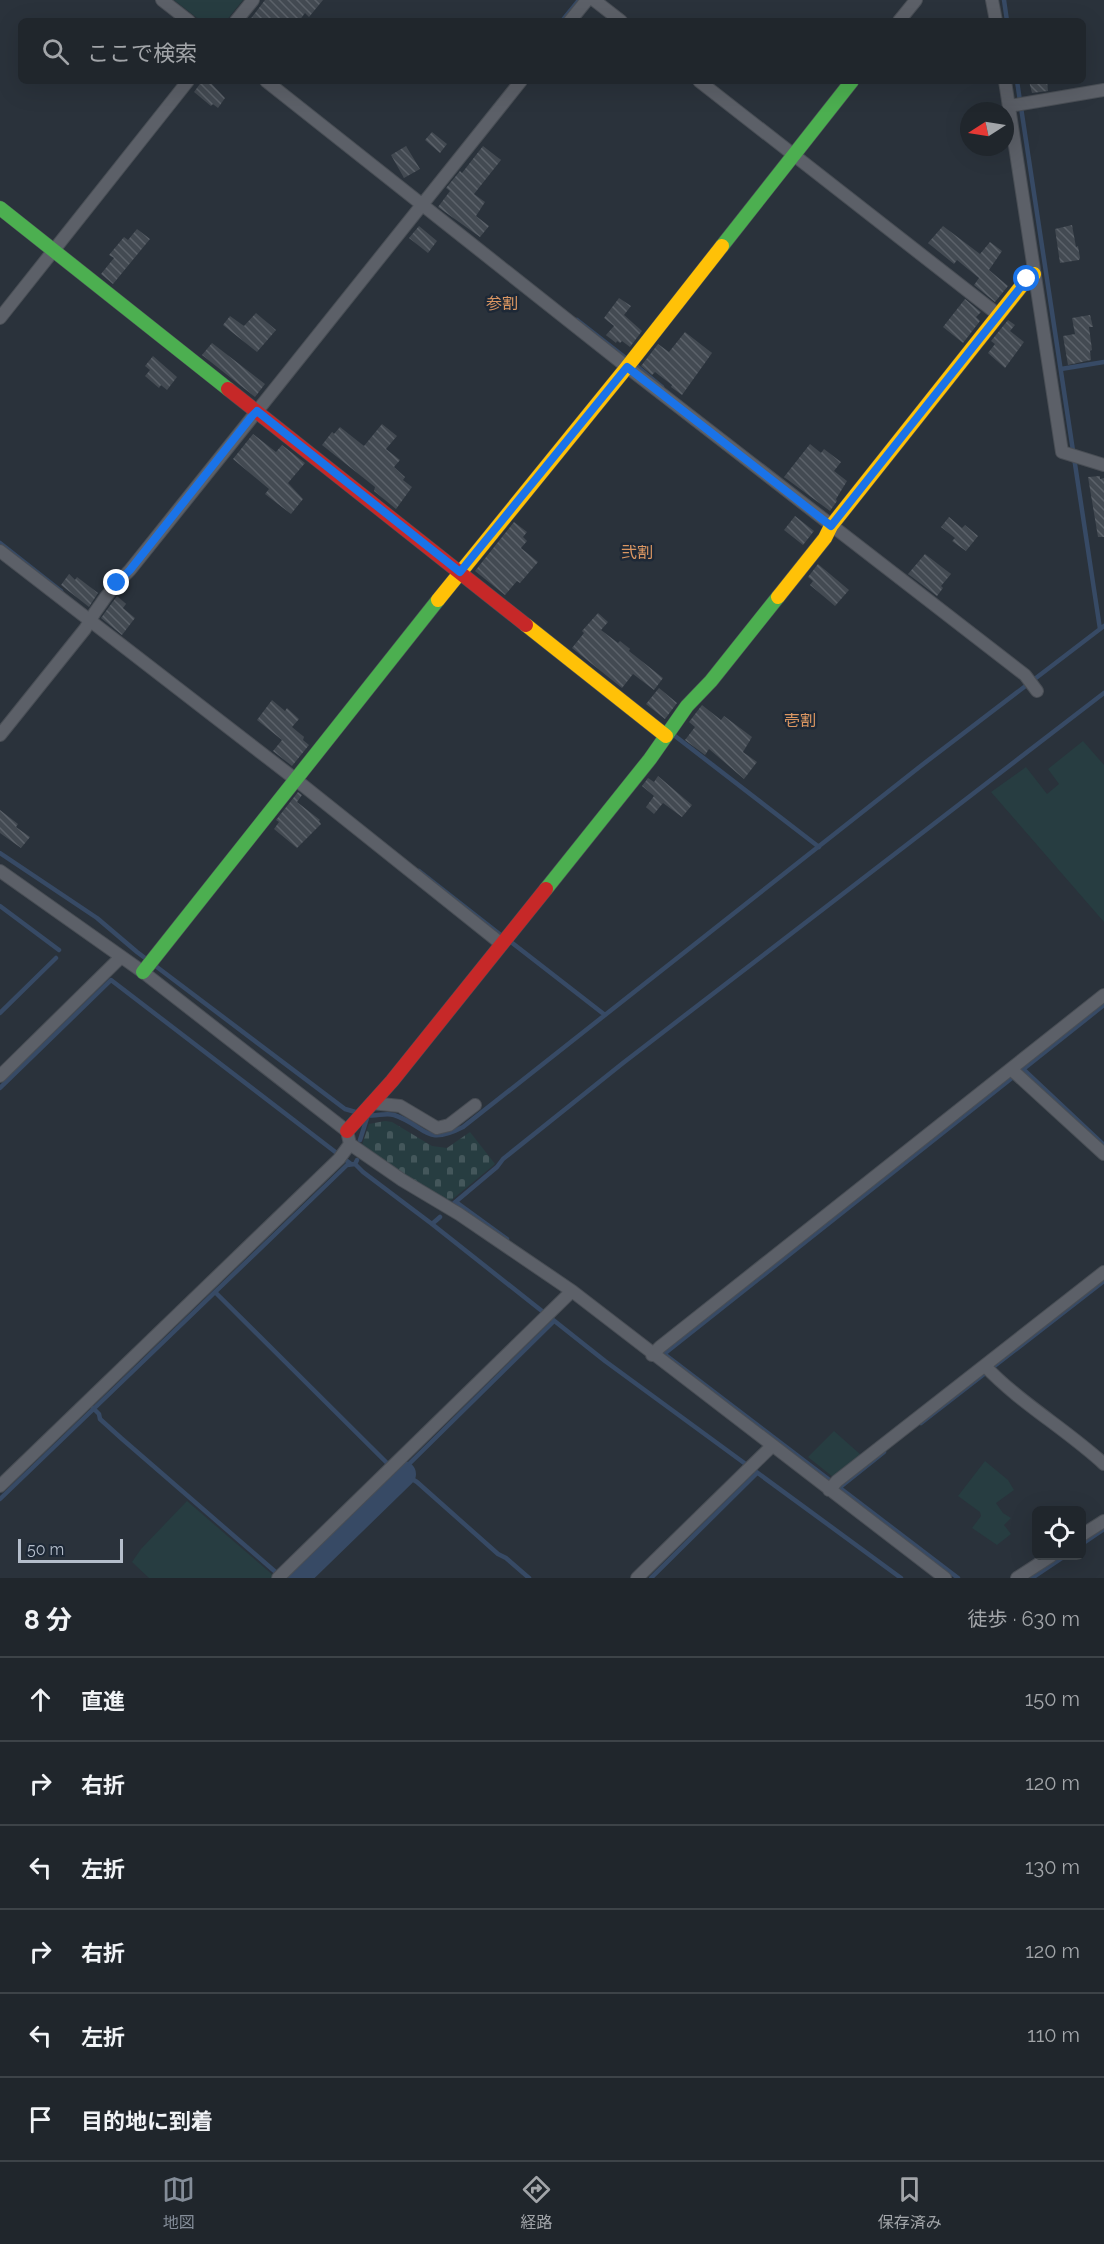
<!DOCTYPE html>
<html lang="ja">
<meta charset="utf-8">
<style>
body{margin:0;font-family:Raleway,"Noto Sans JP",sans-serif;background:#2d3238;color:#f1f3f6}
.controls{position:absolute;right:18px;bottom:18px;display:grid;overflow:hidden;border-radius:9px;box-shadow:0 6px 24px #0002}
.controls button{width:54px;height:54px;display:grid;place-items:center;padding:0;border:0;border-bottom:2px solid #3d4348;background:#20262c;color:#f1f3f6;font:30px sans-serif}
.compass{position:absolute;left:960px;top:102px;width:54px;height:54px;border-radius:50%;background:#20262c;box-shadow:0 6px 24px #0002;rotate:258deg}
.scale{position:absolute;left:18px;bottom:15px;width:105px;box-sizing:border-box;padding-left:6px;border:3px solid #b5becb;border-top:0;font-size:16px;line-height:21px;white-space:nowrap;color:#b5becb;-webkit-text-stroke:4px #1d2836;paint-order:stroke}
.stop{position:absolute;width:18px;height:18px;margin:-14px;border:4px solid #1a73e8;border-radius:50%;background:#fff}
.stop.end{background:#1a73e8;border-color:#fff;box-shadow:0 2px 6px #0008}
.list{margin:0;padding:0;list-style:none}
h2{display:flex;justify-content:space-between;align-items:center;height:78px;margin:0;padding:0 24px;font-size:26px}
h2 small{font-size:20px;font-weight:400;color:#a2a5a9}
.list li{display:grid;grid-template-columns:39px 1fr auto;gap:18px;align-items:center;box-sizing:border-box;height:84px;padding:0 24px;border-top:2px solid #3d4348}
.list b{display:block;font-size:22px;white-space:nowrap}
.list em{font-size:20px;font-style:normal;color:#a2a5a9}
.icon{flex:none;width:33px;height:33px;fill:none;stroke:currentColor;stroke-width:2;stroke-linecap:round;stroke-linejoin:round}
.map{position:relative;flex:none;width:1104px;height:1578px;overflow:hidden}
.search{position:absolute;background:#20262c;box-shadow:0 6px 24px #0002;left:18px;right:18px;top:18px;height:66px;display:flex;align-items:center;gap:15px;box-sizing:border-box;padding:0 21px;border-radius:9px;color:#a2a5a9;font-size:22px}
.sheet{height:582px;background:#20262c}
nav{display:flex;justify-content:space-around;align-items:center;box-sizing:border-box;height:84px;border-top:2px solid #3d4348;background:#20262c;font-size:16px;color:#a2a5a9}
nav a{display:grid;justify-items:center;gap:3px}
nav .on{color:#848d99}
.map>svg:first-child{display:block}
.grass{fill:#273d41}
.cemetery{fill:url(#cemetery-stones)}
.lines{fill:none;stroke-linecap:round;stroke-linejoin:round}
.stream{stroke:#374a65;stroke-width:4.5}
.river{stroke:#374a65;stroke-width:26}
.building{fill:url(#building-back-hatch)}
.street-casing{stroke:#494e55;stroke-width:14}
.fast-casing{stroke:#494e55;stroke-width:15}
.slow-casing{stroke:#494e55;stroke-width:15}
.jam-casing{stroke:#494e55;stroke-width:15}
.street{stroke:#5c6068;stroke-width:12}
.fast{stroke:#4caf50;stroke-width:14}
.slow{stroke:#ffc107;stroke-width:14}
.jam{stroke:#c62828;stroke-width:14}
.route{stroke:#1a73e8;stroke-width:8}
.labels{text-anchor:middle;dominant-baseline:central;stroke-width:5;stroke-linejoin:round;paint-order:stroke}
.neighbourhood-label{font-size:16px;fill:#da9662;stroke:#1d2836}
</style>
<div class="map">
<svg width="1104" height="1578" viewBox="0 0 1104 1578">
<defs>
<pattern id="cemetery-stones" width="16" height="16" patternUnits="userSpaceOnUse" patternTransform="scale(1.5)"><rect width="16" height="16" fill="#273d41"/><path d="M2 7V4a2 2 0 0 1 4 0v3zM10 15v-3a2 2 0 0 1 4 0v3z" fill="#44575b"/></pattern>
<pattern id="building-back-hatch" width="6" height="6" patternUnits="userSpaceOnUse" patternTransform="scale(1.5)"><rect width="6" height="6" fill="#434a52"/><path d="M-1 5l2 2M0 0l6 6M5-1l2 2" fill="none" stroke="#5c626a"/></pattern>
</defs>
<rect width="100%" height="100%" fill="#2a323b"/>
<path class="grass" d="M174,0H243L226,21H201Z
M1083,741L1104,765V922L991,792L1026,767L1047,794L1059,784L1048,769Z
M834,1431L861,1455L833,1477L808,1457Z
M985,1461L1008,1480L1014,1490L996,1503L1003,1513L1011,1518L1004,1525L1011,1534L997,1545L972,1528L981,1516L980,1512L958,1496Z
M187,1501L274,1576L273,1578H149L132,1562L141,1549Z"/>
<path class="cemetery" d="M385,1121L392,1122L432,1146L447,1148L470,1132L495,1164L449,1202L402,1174L362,1145L369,1124Z"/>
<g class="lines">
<path class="stream" d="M1004,0L1007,21
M562,21L579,0
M1017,81L1100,629
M577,320L627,359
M634,364L662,387
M1061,369L1104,362
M0,543L61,591
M675,736L819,847
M0,853L97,918L137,952L345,1109L359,1113
M419,871L502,936
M0,906L59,950
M511,942L605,1015
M0,1013L56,958
M1023,1069L1104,1145
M0,1088L111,980L351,1164
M367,1115C376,1117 385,1112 394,1115C427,1126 424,1147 463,1127L922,765L1104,626
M360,1140L367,1118
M357,1160L355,1164L363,1172L432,1224L605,1361L901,1578
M456,1202L507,1239
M453,1204L497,1167L503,1159L623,1063L1104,693
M432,1224L440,1217
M216,1293L389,1465L417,1482L498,1554L506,1558L529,1578
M659,1350L958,1578
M664,1354L1104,1005
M93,1408L99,1414L100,1419L121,1438L279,1575
M921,1423L1104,1281
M403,1474L407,1466L553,1322
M839,1488L884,1452
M0,1499L347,1165L355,1164
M1082,1544L1104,1529
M651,1578L757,1473
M1032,1578L1065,1556"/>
<path class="river" d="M296,1578L403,1474"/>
</g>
<path class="building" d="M265,0H323L309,17L305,13L299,21H249Z
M202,81H209L225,98L218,108L213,104L211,106L194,92Z
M1029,81H1047L1048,91L1032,93Z
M432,132L447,144L440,153L425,140Z
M406,146L420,169L404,178L391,155Z
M483,146L501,160L474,194L485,202L476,216L489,226L480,237L438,207L450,191L446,188L460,171L462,173Z
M1072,225L1076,247L1078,246L1080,258L1079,260L1060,263L1055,229Z
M419,226L437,241L428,253L409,238Z
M943,226L980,254L990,242L1002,251L989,270L1008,286L995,302L974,285L979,278L957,260L954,264L928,243Z
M137,229L150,239L113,284L101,274L114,258L109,255L124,237L128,240Z
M619,298L631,306L624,315L642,331L630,347L622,341L620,343L617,341L616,343L606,335L614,326L604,318Z
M965,299L981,312L976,317L980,321L963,343L943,327Z
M256,313L276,330L257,352L223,325L230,316L244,326Z
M1090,315L1093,327H1089L1092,350L1090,351L1091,360L1068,365L1063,336L1075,334L1072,318Z
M1008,320L1015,325L1010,331L1024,342L1005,368L988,353L995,344L991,341Z
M685,332L712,353L682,395L671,387L672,385L655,372L652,375L641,366L658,344L669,352Z
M212,343L265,384L255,397L202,355Z
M153,356L177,377L167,390L161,385L159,388L145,376L150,370L145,366Z
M382,424L397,436L386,449L400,460L394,467L405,477L403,480L412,487L396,509L374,491L375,487L322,445L332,432L334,434L340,427L364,446Z
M253,434L276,452L282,445L305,463L288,483L303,499L291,514L265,494L269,489L233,459Z
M810,444L821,453L824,449L841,462L834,471L847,481L836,499L837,501L830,511L784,477Z
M1100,476V479L1104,478V537H1098L1088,477Z
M795,516L814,531L803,545L784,530Z
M949,517L962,528L965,525L978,536L966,551L952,541L955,538L941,527Z
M514,522L527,532L523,537L527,541L521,548L538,562L520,583L517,581L505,595L475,571Z
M925,554L951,574L941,586L943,588L937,596L908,574Z
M818,564L849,590L835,606L810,585L813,581L808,577Z
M69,574L75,580L77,577L98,593L89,607L61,585Z
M117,596L126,604L123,608L135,618L122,635L101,618Z
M598,613L608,622L601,630L618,643L620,641L630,649L629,651L663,678L654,690L633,674L622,688L572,648L584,633L582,631Z
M659,688L677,703L665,719L646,704Z
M272,700L285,711L287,708L299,719L292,727L304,737L303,740L309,745L292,766L273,751L282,740L257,720Z
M702,705L721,720L724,716L752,737L743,752L757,762L744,779L709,749L705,755L685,740L695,727L689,722Z
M658,776L692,805L682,817L663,803L654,814L646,807L654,796L642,786L648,778L654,782Z
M298,792L302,795L297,802L320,820L319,821L321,824L297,848L274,829L279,822L276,820Z
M0,810L18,824L16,827L30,837L21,848L0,833Z"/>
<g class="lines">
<g class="street-casing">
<path id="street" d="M162,0L189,21
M594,0L621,21
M992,0L996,21
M236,21L253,0
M570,21L587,0
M899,21L916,0
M266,81L627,367L1025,675L1037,691
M699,81L996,313
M1005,81L1062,452L1104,465
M1009,106L1104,90
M0,318L188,81
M0,551L295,779L499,942
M0,735L85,629C97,607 112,587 130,570L521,81
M0,871L143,972L347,1131L350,1144L339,1159L0,1486
M1011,1069L1104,1154
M0,1076L121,957
M372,1103L400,1106L437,1128L449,1125L475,1105
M350,1144L402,1180L459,1214L572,1291L945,1578
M652,1355L660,1347L1104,995
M985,1366C1020,1403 1066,1429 1104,1464
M829,1490L837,1481L1104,1272
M1082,1535L1104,1521
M278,1578L572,1291
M637,1578L772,1446
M1017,1578L1051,1556"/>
</g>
<g class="fast-casing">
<path id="fast" d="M0,208L228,389
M722,246L852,81
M546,889L650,759L687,706L711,681L778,597
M143,972L438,600"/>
</g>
<g class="slow-casing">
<path id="slow" d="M778,597L825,538L831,526L1027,279L1034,274
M438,600L627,367L722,246
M526,625L666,736"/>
</g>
<g class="jam-casing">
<path id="jam" d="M228,389L526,625
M347,1131L392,1081L546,889"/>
</g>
<use href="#street" class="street"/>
<use href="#fast" class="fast"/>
<use href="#slow" class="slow"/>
<use href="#jam" class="jam"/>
</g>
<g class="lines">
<path class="route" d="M117,583L130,570L252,416L257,411L460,572L627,367L831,526L1027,279"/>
</g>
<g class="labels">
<g class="neighbourhood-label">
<text x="502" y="303">参割</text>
<text x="637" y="552">弐割</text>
<text x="800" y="720">壱割</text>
</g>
</g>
</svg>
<div class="controls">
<button><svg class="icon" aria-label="locate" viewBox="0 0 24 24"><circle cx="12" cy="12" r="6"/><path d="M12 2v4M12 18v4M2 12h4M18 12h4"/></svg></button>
</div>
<svg class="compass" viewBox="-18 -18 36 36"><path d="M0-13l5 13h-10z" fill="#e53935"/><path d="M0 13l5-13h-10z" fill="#a2a5a9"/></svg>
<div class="scale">50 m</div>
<div class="stop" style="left:1027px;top:279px"></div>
<div class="stop end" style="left:117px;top:583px"></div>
<div class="search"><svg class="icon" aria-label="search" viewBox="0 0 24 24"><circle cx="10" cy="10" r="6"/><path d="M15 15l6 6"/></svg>ここで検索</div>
</div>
<section class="sheet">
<h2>8 分<small>徒歩 · 630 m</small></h2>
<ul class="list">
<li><svg class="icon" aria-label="ahead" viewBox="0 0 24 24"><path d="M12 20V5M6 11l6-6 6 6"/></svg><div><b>直進</b></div><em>150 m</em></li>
<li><svg class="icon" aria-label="right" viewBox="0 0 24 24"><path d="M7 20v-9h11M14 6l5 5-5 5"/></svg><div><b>右折</b></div><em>120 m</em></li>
<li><svg class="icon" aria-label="left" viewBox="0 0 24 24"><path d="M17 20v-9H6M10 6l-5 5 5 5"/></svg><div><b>左折</b></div><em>130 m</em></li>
<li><svg class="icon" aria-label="right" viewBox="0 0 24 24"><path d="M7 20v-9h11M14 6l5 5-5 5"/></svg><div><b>右折</b></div><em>120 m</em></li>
<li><svg class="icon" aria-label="left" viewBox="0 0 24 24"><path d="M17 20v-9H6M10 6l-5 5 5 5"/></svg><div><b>左折</b></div><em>110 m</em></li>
<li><svg class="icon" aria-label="arrive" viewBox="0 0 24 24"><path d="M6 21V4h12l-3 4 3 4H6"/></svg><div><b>目的地に到着</b></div></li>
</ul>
</section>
<nav>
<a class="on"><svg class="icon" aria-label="map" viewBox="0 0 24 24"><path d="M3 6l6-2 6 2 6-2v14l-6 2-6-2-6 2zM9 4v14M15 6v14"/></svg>地図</a>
<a><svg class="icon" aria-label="directions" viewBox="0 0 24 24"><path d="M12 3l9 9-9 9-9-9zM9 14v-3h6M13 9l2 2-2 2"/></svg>経路</a>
<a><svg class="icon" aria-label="saved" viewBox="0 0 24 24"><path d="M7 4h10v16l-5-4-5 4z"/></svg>保存済み</a>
</nav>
